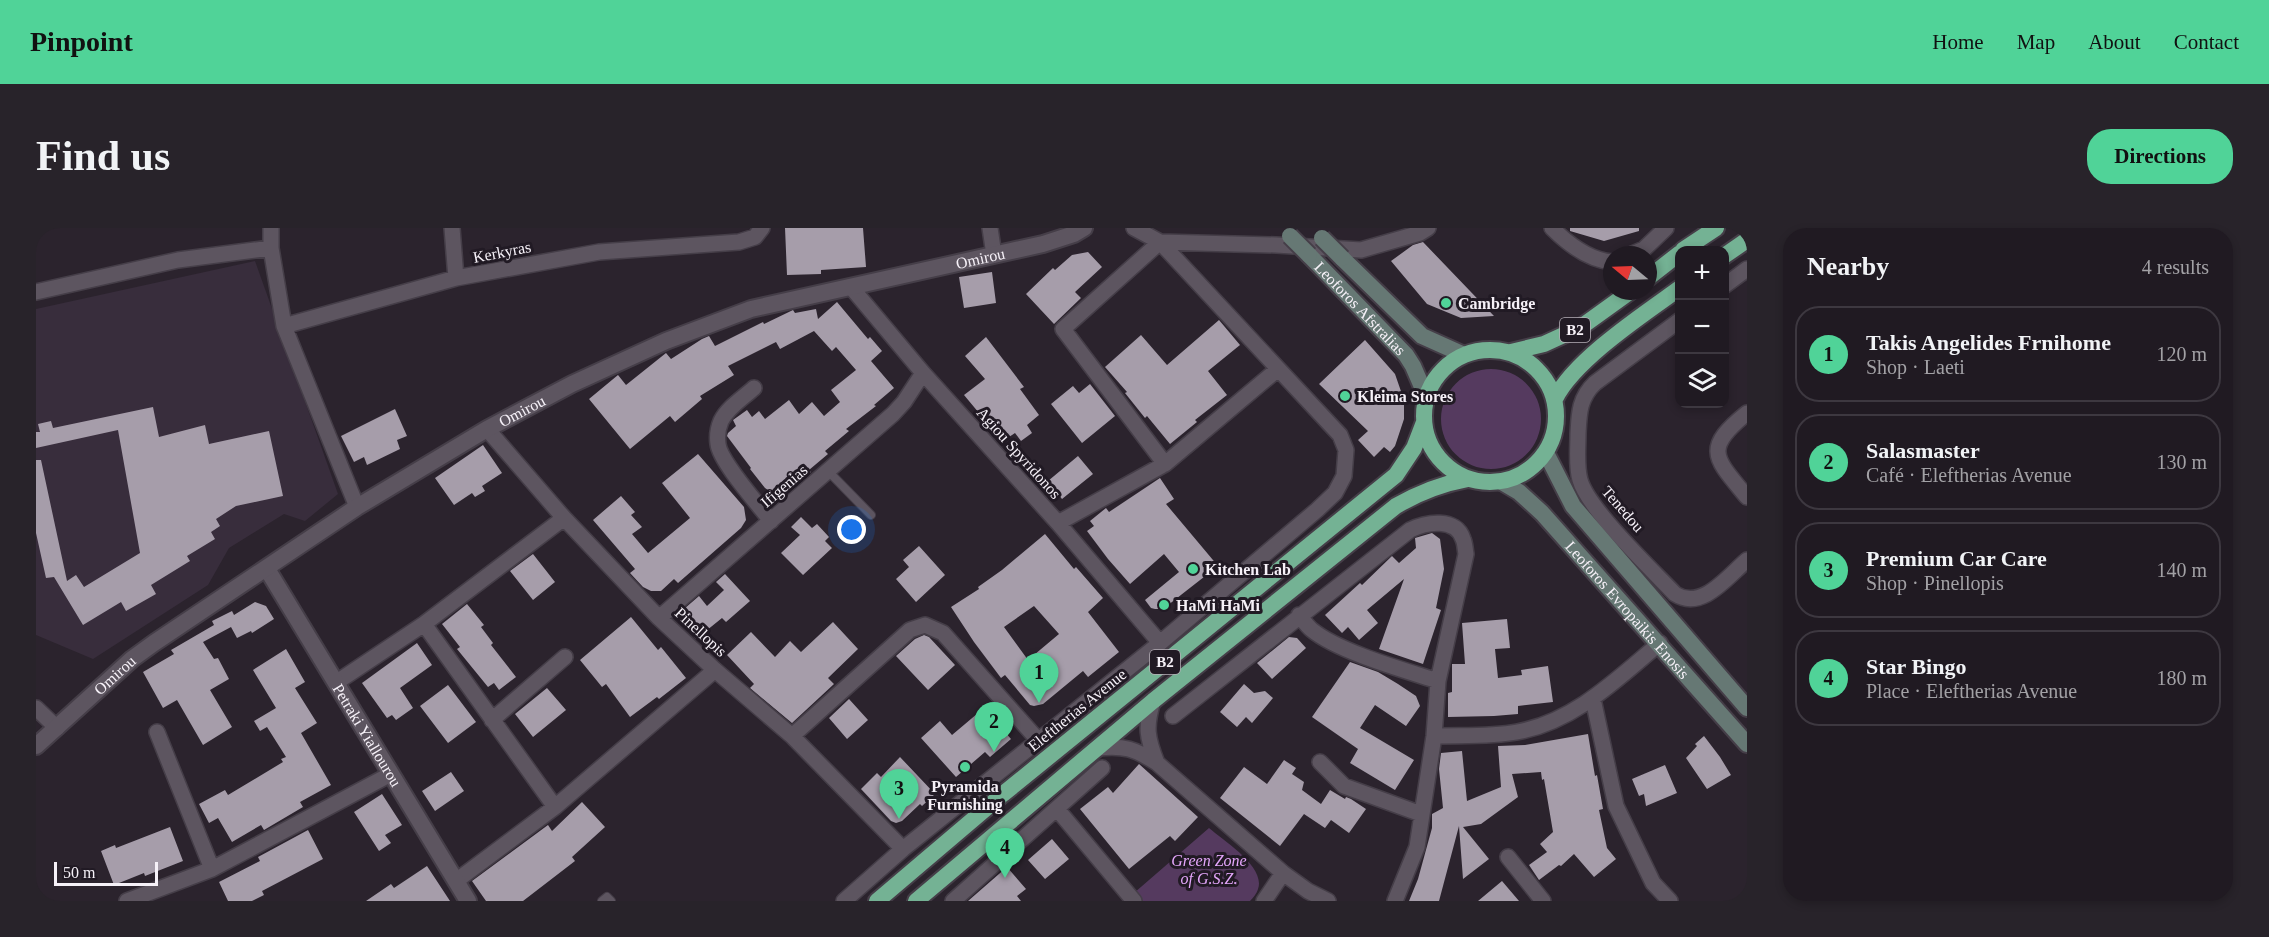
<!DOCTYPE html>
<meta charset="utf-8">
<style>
body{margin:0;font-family:Georgia,serif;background:#28232a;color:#f1f3f6}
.controls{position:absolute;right:18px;top:18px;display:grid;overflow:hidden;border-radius:12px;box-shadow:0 3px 9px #0003}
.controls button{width:54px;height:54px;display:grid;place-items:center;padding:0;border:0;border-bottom:2px solid #3d3840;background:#201a22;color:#f1f3f6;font:30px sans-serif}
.compass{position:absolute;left:1567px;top:18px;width:54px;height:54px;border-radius:50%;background:#201a22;box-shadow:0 3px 9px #0003;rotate:289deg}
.scale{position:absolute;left:18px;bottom:15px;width:104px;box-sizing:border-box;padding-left:6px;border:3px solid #f6f1f8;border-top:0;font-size:16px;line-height:21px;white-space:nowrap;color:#f6f1f8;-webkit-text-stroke:4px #211a24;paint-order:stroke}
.you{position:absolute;left:816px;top:302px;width:21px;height:21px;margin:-15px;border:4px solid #fff;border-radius:50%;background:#1a73e8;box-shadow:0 0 0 9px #1a73e833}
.badge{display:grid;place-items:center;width:39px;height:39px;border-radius:50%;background:#50d398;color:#111;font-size:20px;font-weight:700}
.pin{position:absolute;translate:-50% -50px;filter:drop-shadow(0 2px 3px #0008)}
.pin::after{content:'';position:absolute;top:32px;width:21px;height:18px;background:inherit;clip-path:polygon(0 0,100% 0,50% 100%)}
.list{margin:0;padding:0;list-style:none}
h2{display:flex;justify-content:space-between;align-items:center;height:78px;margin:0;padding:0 24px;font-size:26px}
h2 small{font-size:20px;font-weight:400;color:#a2a1a5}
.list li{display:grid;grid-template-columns:39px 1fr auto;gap:18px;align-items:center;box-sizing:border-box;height:96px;margin:0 12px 12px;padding:0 12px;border:2px solid #3d3840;border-radius:24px}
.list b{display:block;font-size:22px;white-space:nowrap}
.list p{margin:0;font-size:20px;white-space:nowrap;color:#a2a1a5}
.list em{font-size:20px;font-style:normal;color:#a2a1a5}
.icon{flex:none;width:33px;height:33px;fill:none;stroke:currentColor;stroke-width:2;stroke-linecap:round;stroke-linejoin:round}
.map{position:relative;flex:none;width:1711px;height:673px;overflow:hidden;border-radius:24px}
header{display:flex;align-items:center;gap:36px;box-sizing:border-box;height:84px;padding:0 30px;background:#50d398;color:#111}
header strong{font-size:28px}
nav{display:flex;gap:33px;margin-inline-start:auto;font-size:21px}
.intro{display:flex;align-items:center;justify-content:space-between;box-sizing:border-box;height:144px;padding:0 36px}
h1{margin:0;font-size:42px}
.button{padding:15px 27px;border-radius:24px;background:#50d398;color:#111;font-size:21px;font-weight:700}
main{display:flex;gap:36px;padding:0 36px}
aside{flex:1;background:#201a22;border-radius:24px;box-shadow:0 3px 9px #0003}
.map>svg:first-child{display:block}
.built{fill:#382d3c}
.green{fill:#553a5f}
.building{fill:#a69daa;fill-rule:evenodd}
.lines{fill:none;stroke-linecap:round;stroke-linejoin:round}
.service-casing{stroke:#453e48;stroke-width:10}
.minor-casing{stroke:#453e48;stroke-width:18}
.tertiary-casing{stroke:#453e48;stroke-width:20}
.secondary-casing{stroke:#453e48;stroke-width:20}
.trunk-casing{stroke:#453e48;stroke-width:20}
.service{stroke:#5d5560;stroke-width:8}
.minor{stroke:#5d5560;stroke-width:15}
.tertiary{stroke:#5d5560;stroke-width:16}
.secondary{stroke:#667874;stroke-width:16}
.trunk{stroke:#74b294;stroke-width:16}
.secondary-bridge-casing{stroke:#453e48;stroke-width:20;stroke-linecap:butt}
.secondary-bridge{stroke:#667874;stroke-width:16}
.poi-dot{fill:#50d398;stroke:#211a24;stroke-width:2}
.labels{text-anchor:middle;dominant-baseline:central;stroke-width:6;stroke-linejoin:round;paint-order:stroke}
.shield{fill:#211a24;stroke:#b6b0b8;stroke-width:1.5}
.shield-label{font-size:15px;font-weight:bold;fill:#f6f1f8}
.street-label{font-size:16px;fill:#f6f1f8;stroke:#211a24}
.poi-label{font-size:16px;font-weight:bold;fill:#f6f1f8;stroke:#211a24;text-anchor:start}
.park-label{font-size:16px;font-style:italic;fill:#e4a6fb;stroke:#211a24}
</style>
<header>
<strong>Pinpoint</strong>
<nav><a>Home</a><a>Map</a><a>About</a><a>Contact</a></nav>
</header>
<div class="intro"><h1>Find us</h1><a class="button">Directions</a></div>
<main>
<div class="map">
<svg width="1711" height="673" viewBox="0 0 1711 673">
<rect width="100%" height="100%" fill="#2b232d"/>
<path class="built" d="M219,33L302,266L269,293L248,286L193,320L172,357L57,431L0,407V81Z"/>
<path class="green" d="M1405 191a50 50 0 1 1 100 0a50 50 0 1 1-100 0Z
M1173,600C1188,613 1230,639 1222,661C1221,665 1217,670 1214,673H1104L1098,665Z"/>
<path class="building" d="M749,0H827L830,39L785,42V46L751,47Z
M1534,0H1603V3L1568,13L1534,3Z
M1387,14L1458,88L1425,90L1391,76L1355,33L1377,17Z
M1052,24L1066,39L1039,64L1045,70L1018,96L990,66L1017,40L1019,42L1036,27Z
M956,44L960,75L928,80L923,49Z
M801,74L832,111L834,109L846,123L835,133L858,160L838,177L840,178L810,201L813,203L789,223L792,226L773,242L775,244L753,263L746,265L738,266L729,260L714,241L715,240L691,208L692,205L700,198L697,192L711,182L716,189L723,183L729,191L753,172L763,186L776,174L788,188L804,174L795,162L820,142L800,119L796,123L778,103L744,121L740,114L692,138L698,147L664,168L666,171L639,194L634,188L594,221L553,171L582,147L590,157L630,125L635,131L666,111L673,108L679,118L727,94L728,96L757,82L759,85L780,81L782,91Z
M1183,92L1204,117L1172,143L1191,167L1159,192L1161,194L1134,216L1111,188L1109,190L1089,165L1091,164L1069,139L1105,107L1131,137Z
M950,109L988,159L984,161L1003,187L991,197L996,205L985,213L979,205L964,215L952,198L953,197L928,167L949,151L929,128Z
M1329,112L1359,146L1368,172V191L1359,218L1354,224L1348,219L1338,229L1322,212L1332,203L1283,156Z
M1054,156L1079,188L1046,215L1015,176L1037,158L1043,165Z
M117,179L123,209L169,197L173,216L233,203L247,268L200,278L180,291L184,298L175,304L179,311L151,328L154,333L115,357L120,366L90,383L85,374L47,397L18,349L10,350L0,305V232H5L31,353L40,347L48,359L104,325L82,202L0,220V204H4L2,196L15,193L17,200Z
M359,181L371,208L361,212L364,221L331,237L328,229L318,234L305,208Z
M447,217L466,245L446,258L449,263L439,269L436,265L418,277L399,250Z
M662,226L708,279L710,292L705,300L642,355L638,351L625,363H615L607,359L594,345L599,341L557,292L585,268L599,284L595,287L606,299L596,306L612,325L654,290L626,255Z
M1042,228L1057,246L1026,271L1012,253Z
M1124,250L1138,271L1130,276L1182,338L1127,381H1119L1115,380L1109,372L1143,344L1128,326L1094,356L1072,331L1051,303L1058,298L1054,293L1070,280L1073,284Z
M765,289L776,300L781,296L793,309L789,313L796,320L767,347L745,325L764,307L755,299Z
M1396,305L1404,311L1408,341L1400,380L1405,382L1387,436L1343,421L1368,351L1331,382L1342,395L1323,412L1312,399L1306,405L1289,387L1324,355L1326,357L1356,328L1363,335L1380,320L1379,310Z
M1009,306L1038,341L1040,339L1067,370L1052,384L1083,424L1052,449L1047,443L1007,476L998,478L994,477L969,447L965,450L938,414L915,379L943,361L942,359L966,342ZM998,378L1023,406L992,432L968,399Z
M883,318L909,347L880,374L860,351L873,339L867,332Z
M497,326L519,354L497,372L474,343Z
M689,346L714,373L690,394L686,390L660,411L646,393L648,381L663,368L671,378L688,362L680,354Z
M219,374L230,378L238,391L216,405L215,403L201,410L195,399L167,414L178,431L182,430L193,451L174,462L196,499L167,517L141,472L127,480L107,444L138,426L135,422L178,397L176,393L196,383L198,387Z
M431,376L448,397L445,399L457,415L455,417L480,449L463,462L458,455L452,459L421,421L424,419L406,396Z
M595,389L622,422L625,419L650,450L623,471L621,469L594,489L570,456L566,459L544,432Z
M1471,391L1474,420L1459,421L1462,450L1486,447L1485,442L1512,438L1517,474L1482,478V486L1458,488L1412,489V465L1416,464V436H1429L1426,395Z
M797,394L822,421L792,450L798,456L756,495L714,460L718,456L691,427L715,404L739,429L754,413L765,424Z
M888,407L893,409L919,437L892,462L860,428L879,411Z
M1253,409L1261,410L1270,420L1236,451L1221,435Z
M381,415L396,437L364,460L377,480L360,492L356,487L351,490L326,455Z
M250,421L269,454L259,460L281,495L265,505L295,557L264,574L267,579L228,602L225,597L196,614L182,590L173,595L163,576L189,562L192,567L247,534L245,531L250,529L231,499L224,503L218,493L240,480L217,442Z
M1314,434L1342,444L1362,456L1380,468L1384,478L1370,498L1339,477L1324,500L1378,532L1359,562L1314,535L1322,521L1276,489Z
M1208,456L1218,465L1229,463L1237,470L1216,495L1210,489L1201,499L1184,484Z
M412,457L440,494L412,515L384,478Z
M511,460L530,482L497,509L479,486Z
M813,471L832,492L811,511L793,490Z
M948,480L975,511L954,529L949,524L920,549L885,510L904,493L916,507Z
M1552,506L1559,548L1561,547L1567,581L1563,582L1571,620L1580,631L1558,649L1538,626L1525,638L1523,637L1503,652L1493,637L1511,624L1504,616L1517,604L1508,551L1506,552L1505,544L1476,546L1482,569L1445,596L1427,599L1453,631L1427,651L1423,598L1403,673H1373L1382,651L1396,600V586L1407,580L1403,541L1405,525L1426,523L1431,573L1465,559L1462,518L1489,517Z
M1668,508L1684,529L1695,547L1671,561L1650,530L1661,518L1659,516Z
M864,529L899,566L886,578L884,576L866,593L860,595L855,593L825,561L841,545L845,549Z
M1248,532L1260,540L1256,546L1268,554L1266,562L1285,576L1294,562L1309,571L1310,569L1315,571L1330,581L1313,605L1295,592L1289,600L1268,586L1244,618L1184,570L1208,539L1231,556Z
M1103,536L1162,589L1139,613L1134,608L1093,641L1044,581L1072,559L1077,565Z
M1629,537L1641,565L1610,578L1608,566L1603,568L1596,551Z
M415,544L428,563L399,583L386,563Z
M346,566L366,597L349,607L355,615L343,623L318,584Z
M546,574L569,599L536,629L539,633L487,673H450L436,653L512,597L516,603Z
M134,599L147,633L109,648L108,645L78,657L65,623L79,617L80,620Z
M272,602L287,631L226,663L228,667L216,673H192L183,654L224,633L222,629Z
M1016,611L1033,631L1009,651L992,632Z
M391,638L414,673H330L355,656L358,660Z
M971,639L990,661L981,668L985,673H932Z
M1466,653L1483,673H1442Z"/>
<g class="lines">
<g class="service-casing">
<path id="service" d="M792,243L835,287
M566,673L571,669L575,673"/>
</g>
<g class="minor-casing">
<path id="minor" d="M235,0V20L248,98L321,279
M416,0L420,50
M954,0L958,27
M1516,0C1532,16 1553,32 1576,34
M1124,14L1027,101L1129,236
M1124,14L1240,17L1325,22L1384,5L1392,0
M1594,27L1608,21L1630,0
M1688,58L1711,41
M815,59L887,145L1022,295L1124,415
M0,64L142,32L235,20
M1644,92L1559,155C1543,170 1543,186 1542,206C1542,221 1540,238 1544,252C1552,281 1616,342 1639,366C1666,383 1691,349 1711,332
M248,98L420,50L563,24L703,14L719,9L726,0
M718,160C707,170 692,179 685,193C682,200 681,209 682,216C684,234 723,277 735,293
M1711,185C1666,221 1679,230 1711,269
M451,201L528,290L623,390L679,442L756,508L867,621
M1022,295L1129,236L1242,141
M1263,387C1267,392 1271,398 1276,402C1303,424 1368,442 1402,453
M623,390L857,186L868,174L887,145
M388,396L519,579
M301,454L388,396L528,290
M1557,471L1580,578L1617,655L1634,673
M1117,473C1109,499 1111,510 1121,535
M0,480L21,500
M1137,488L1374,302C1390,294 1420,289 1427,311C1429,315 1429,321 1430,326L1402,453L1398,508L1381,619L1359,673
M456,492L529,429
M121,504L176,641
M756,508L874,402L889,397L907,405L1002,512
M1398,508C1424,507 1455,509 1481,504C1538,494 1581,451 1624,415
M1062,520C1088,517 1099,521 1121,535L1247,645L1272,663L1292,673
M1284,534L1308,558L1385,586
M1021,581L1098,673
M1472,629L1507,673
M420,653L519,579L679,442
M91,673L176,641L355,546
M808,673L867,621L1124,415L1281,282L1299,265L1308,248L1310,222L1304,207L1124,14L1098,0
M917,673L1066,540
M1228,673L1247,645"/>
</g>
<g class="tertiary-casing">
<g id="tertiary">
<path id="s1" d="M231,341L432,673"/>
<path id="s2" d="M0,518L96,431L118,415L321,279L451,201L536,156L630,113L715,81L1007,16L1038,6L1048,0"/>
</g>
</g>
<g class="secondary-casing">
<g id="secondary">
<path id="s3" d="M1273,27L1370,127L1377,138L1390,168"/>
<path d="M1306,30L1386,108L1426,126"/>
<path d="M1510,225L1537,278L1711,480"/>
<path id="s4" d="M1466,254L1483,264L1506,285L1711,516"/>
</g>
</g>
<g class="trunk-casing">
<path id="trunk" d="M1647,22L1680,0
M1688,28L1711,12
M1612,50L1644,25
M1388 188a66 66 0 1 1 132 0a66 66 0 1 1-132 0Z
M1475,124L1508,116L1545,99L1595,63
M1519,171C1538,132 1608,86 1644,60
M841,673L967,566L1360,247L1378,220L1388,194
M880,673L1117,473L1360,278C1384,264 1405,256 1432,251"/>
</g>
<use href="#service" class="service"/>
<use href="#minor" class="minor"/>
<use href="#tertiary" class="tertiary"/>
<use href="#secondary" class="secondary"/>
<use href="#trunk" class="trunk"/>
<g class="secondary-bridge-casing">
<path id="secondary-bridge" d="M1254,8L1273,27
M1286,10L1306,30"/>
</g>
<use href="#secondary-bridge" class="secondary-bridge"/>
</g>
<g class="poi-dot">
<circle cx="1410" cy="75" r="6"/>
<circle cx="1309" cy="168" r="6"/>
<circle cx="1157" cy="341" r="6"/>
<circle cx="1128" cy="377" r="6"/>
<circle cx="929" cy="539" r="6"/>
</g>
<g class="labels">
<g class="shield">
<rect x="1524" y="90" width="30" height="24" rx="4.5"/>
<rect x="1114" y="422" width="30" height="24" rx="4.5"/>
</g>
<g class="shield-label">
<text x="1539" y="102">B2</text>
<text x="1129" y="434">B2</text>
</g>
<g class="street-label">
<text transform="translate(466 24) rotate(-11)">Kerkyras</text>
<text stroke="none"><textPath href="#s2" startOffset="1078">Omirou</textPath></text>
<text stroke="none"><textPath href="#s3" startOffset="74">Leoforos Afstralias</textPath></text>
<text stroke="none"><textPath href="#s2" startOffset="592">Omirou</textPath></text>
<text transform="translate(983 225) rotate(48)">Agiou Spyridonos</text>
<text transform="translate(748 258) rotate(-41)">Ifigenias</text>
<text transform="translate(1587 281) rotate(49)">Tenedou</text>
<text stroke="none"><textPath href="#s4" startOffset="180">Leoforos Evropaikis Enosis</textPath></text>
<text transform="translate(665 404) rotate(43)">Pinellopis</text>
<text stroke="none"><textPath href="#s2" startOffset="106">Omirou</textPath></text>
<text transform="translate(1041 482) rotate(-39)">Eleftherias Avenue</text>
<text stroke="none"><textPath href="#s1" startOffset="194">Petraki Yiallourou</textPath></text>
</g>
<g class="poi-label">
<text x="1422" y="75">Cambridge</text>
<text x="1321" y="168">Kleima Stores</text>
<text x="1169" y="341">Kitchen Lab</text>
<text x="1140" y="377">HaMi HaMi</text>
<text x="929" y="558" text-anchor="middle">Pyramida<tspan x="929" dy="18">Furnishing</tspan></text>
</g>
<g class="park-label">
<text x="1173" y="632">Green Zone<tspan x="1173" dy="18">of G.S.Z.</tspan></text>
</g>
</g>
</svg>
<div class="controls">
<button>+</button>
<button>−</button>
<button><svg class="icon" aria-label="layers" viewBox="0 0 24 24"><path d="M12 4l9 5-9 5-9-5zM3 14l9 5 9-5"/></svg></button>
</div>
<svg class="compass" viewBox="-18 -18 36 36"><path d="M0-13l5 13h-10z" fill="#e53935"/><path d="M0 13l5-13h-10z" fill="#a2a1a5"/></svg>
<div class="scale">50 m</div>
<div class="you"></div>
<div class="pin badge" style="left:1003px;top:475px">1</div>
<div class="pin badge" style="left:958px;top:524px">2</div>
<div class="pin badge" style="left:863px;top:591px">3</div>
<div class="pin badge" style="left:969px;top:650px">4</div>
</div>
<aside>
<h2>Nearby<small>4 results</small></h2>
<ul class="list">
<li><span class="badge">1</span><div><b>Takis Angelides Frnihome</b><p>Shop · Laeti</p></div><em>120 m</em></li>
<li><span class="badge">2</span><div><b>Salasmaster</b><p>Café · Eleftherias Avenue</p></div><em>130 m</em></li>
<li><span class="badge">3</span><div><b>Premium Car Care</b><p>Shop · Pinellopis</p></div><em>140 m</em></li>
<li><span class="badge">4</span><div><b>Star Bingo</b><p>Place · Eleftherias Avenue</p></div><em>180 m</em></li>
</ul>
</aside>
</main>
